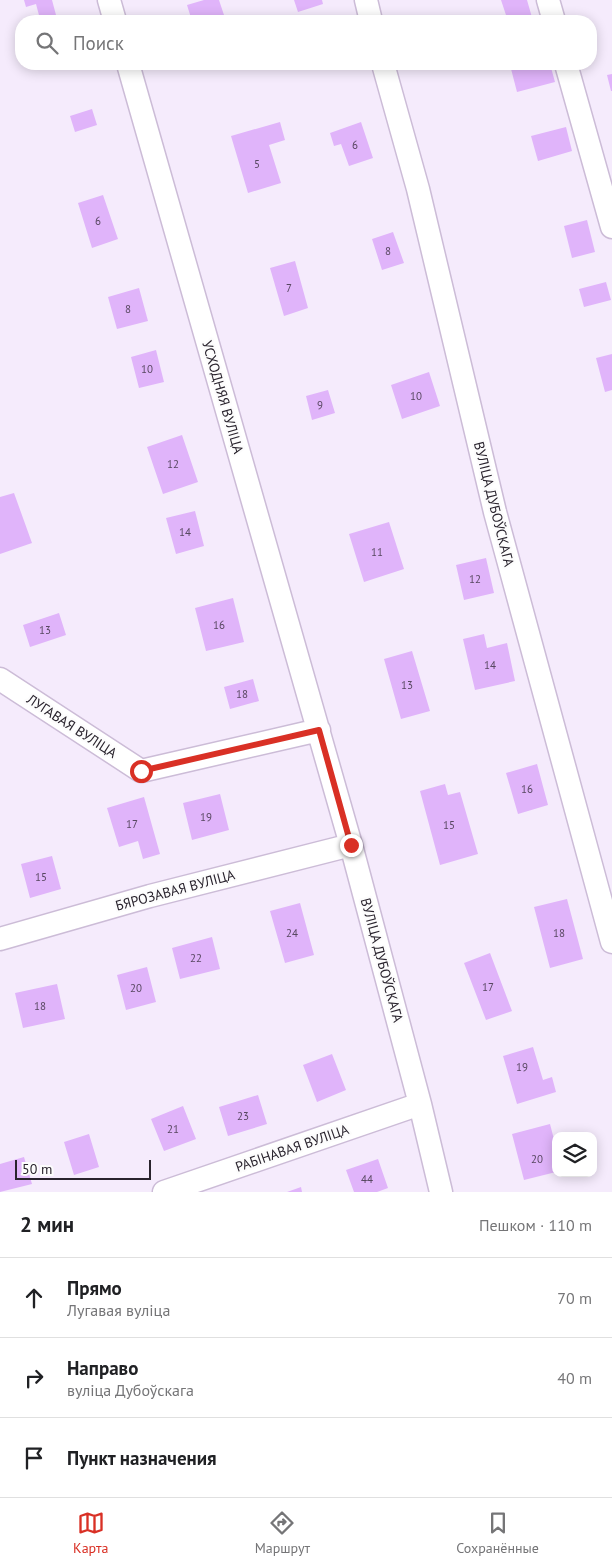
<!DOCTYPE html>
<html lang="ru">
<meta charset="utf-8">
<style>
body{margin:0;font-family:"PT Sans",sans-serif;background:#f2f2f2;color:#202124}
.controls{position:absolute;right:15px;bottom:15px;display:grid;overflow:hidden;border-radius:10px;box-shadow:0 2px 12px #0003}
.controls button{width:45px;height:45px;display:grid;place-items:center;padding:0;border:0;border-bottom:1px solid #e0e0e0;background:#fff;color:#202124;font:25px sans-serif}
.scale{position:absolute;left:15px;bottom:12px;width:136px;box-sizing:border-box;padding-left:5px;border:2px solid #29232d;border-top:0;font-size:14px;line-height:18px;white-space:nowrap;color:#29232d;-webkit-text-stroke:4px #fcfcfc;paint-order:stroke}
.stop{position:absolute;width:15px;height:15px;margin:-11px;border:4px solid #d93025;border-radius:50%;background:#fff}
.stop.end{background:#d93025;border-color:#fff;box-shadow:0 1px 5px #0008}
.list{margin:0;padding:0;list-style:none}
h2{display:flex;justify-content:space-between;align-items:center;height:65px;margin:0;padding:0 20px;font-size:21px}
h2 small{font-size:16px;font-weight:400;color:#757577}
.list li{display:grid;grid-template-columns:32px 1fr auto;gap:15px;align-items:center;box-sizing:border-box;height:80px;padding:0 20px;border-top:1px solid #e0e0e0}
.list b{display:block;font-size:19px;white-space:nowrap}
.list p{margin:0;font-size:16px;white-space:nowrap;color:#757577}
.list em{font-size:16px;font-style:normal;color:#757577}
.icon{flex:none;width:28px;height:28px;fill:none;stroke:currentColor;stroke-width:2;stroke-linecap:round;stroke-linejoin:round}
.map{position:relative;flex:none;width:612px;height:1192px;overflow:hidden}
.search{position:absolute;background:#fff;box-shadow:0 2px 12px #0003;left:15px;right:15px;top:15px;height:55px;display:flex;align-items:center;gap:12px;box-sizing:border-box;padding:0 18px;border-radius:20px;color:#757577;font-size:19px}
.sheet{height:305px;background:#fff}
nav{display:flex;justify-content:space-around;align-items:center;box-sizing:border-box;height:70px;border-top:1px solid #e0e0e0;background:#fff;font-size:14px;color:#757577}
nav a{display:grid;justify-items:center;gap:2px}
nav .on{color:#d93025}
.map>svg:first-child{display:block}
.building{fill:#e0b4fa}
.lines{fill:none;stroke-linecap:round;stroke-linejoin:round}
.minor-casing{stroke:#ccbcd7;stroke-width:25}
.minor{stroke:#fff;stroke-width:22}
.route{stroke:#d93025;stroke-width:6}
.labels{text-anchor:middle;dominant-baseline:central;stroke-width:4.5;stroke-linejoin:round;paint-order:stroke}
.number-label{font-size:11px;fill:#574760}
.street-label{font-size:14px;fill:#29232d;stroke:#fcfcfc}
</style>
<div class="map">
<svg width="612" height="1192" viewBox="0 0 612 1192">
<rect width="100%" height="100%" fill="#f5ebfc"/>
<path class="building" d="M24,0H52L56,15L40,19L36,4L26,7Z
M204,0H219L226,21H192L187,5Z
M294,0H322L323,4L298,12Z
M501,0H527L533,21H508Z
M516,64H550L555,82L517,92L510,65Z
M612,74V91H611L607,75Z
M92,109L97,125L75,132L70,116Z
M280,122L285,140L269,145L281,183L248,193L231,136Z
M361,122L373,158L349,166L341,144L334,146L330,133Z
M566,127L572,151L538,161L531,136Z
M103,195L118,239L92,248L78,203Z
M587,220L595,252L572,258L564,226Z
M393,232L404,263L382,270L372,239Z
M295,261L308,308L284,316L270,268Z
M606,282L611,300L584,307L579,289Z
M139,288L148,321L117,329L108,297Z
M156,350L164,382L139,388L131,357Z
M612,354V390L605,392L596,358Z
M429,372L440,406L402,419L391,385Z
M328,390L335,413L312,420L306,396Z
M182,435L198,482L163,494L147,447Z
M14,493L32,543L0,554V497Z
M195,511L204,546L176,554L166,518Z
M389,522L404,569L364,582L349,534Z
M486,558L494,593L464,600L456,565Z
M233,598L244,642L206,651L195,608Z
M59,613L66,635L30,647L23,625Z
M484,634L487,648L507,643L515,681L475,690L463,639Z
M412,651L430,711L401,719L384,659Z
M253,679L259,701L230,709L224,687Z
M537,764L548,805L518,814L506,773Z
M445,784L448,795L460,792L478,854L440,865L420,791Z
M220,794L229,830L192,840L183,803Z
M144,797L160,854L143,859L138,841L119,847L107,808Z
M52,856L61,889L30,898L21,864Z
M567,899L583,959L550,968L534,907Z
M300,903L314,955L285,963L270,911Z
M212,937L220,969L180,979L172,948Z
M490,953L512,1011L486,1020L464,963Z
M147,967L156,1002L126,1010L117,975Z
M57,984L65,1019L23,1028L15,993Z
M533,1047L543,1080L552,1077L556,1092L517,1104L503,1056Z
M332,1054L346,1090L317,1102L303,1065Z
M258,1095L267,1124L228,1136L219,1107Z
M183,1106L196,1139L164,1151L151,1119Z
M550,1124L556,1147V1172L524,1180L512,1134Z
M89,1134L99,1167L74,1175L64,1142Z
M24,1157L32,1184L0,1192V1164Z
M378,1159L388,1188L377,1192H354L346,1170Z
M301,1187L302,1192H287Z"/>
<g class="lines">
<g class="minor-casing">
<path id="minor" d="M109,0L115,21
M366,0L371,21
M548,0L554,21
M128,64L351,845L420,1104L441,1192
M383,64L418,189L495,512L612,942
M566,64L612,227
M0,679L141,771L319,730
M0,939L150,896L351,845
M164,1192L420,1104"/>
</g>
<use href="#minor" class="minor"/>
</g>
<g class="lines">
<path class="route" d="M141,771L319,730L351,845"/>
</g>
<g class="labels">
<g class="number-label">
<text x="355" y="145">6</text>
<text x="257" y="164">5</text>
<text x="98" y="221">6</text>
<text x="388" y="251">8</text>
<text x="289" y="288">7</text>
<text x="128" y="309">8</text>
<text x="147" y="369">10</text>
<text x="416" y="396">10</text>
<text x="320" y="405">9</text>
<text x="173" y="464">12</text>
<text x="185" y="532">14</text>
<text x="377" y="552">11</text>
<text x="475" y="579">12</text>
<text x="219" y="625">16</text>
<text x="45" y="630">13</text>
<text x="490" y="665">14</text>
<text x="407" y="685">13</text>
<text x="242" y="694">18</text>
<text x="527" y="789">16</text>
<text x="206" y="817">19</text>
<text x="132" y="824">17</text>
<text x="449" y="825">15</text>
<text x="41" y="877">15</text>
<text x="292" y="933">24</text>
<text x="559" y="933">18</text>
<text x="196" y="958">22</text>
<text x="488" y="987">17</text>
<text x="136" y="988">20</text>
<text x="40" y="1006">18</text>
<text x="522" y="1067">19</text>
<text x="243" y="1116">23</text>
<text x="173" y="1129">21</text>
<text x="537" y="1159">20</text>
<text x="367" y="1179">44</text>
</g>
<g class="street-label">
<text transform="translate(223 397) rotate(74)">УСХОДНЯЯ ВУЛІЦА</text>
<text transform="translate(494 504) rotate(76)">ВУЛІЦА ДУБОЎСКАГА</text>
<text transform="translate(72 726) rotate(33)">ЛУГАВАЯ ВУЛІЦА</text>
<text transform="translate(175 890) rotate(-15)">БЯРОЗАВАЯ ВУЛІЦА</text>
<text transform="translate(382 960) rotate(75)">ВУЛІЦА ДУБОЎСКАГА</text>
<text transform="translate(292 1148) rotate(-19)">РАБІНАВАЯ ВУЛІЦА</text>
</g>
</g>
</svg>
<div class="controls">
<button><svg class="icon" aria-label="layers" viewBox="0 0 24 24"><path d="M12 4l9 5-9 5-9-5zM3 14l9 5 9-5"/></svg></button>
</div>
<div class="scale">50 m</div>
<div class="stop" style="left:141px;top:771px"></div>
<div class="stop end" style="left:351px;top:845px"></div>
<div class="search"><svg class="icon" aria-label="search" viewBox="0 0 24 24"><circle cx="10" cy="10" r="6"/><path d="M15 15l6 6"/></svg>Поиск</div>
</div>
<section class="sheet">
<h2>2 мин<small>Пешком · 110 m</small></h2>
<ul class="list">
<li><svg class="icon" aria-label="ahead" viewBox="0 0 24 24"><path d="M12 20V5M6 11l6-6 6 6"/></svg><div><b>Прямо</b><p>Лугавая вуліца</p></div><em>70 m</em></li>
<li><svg class="icon" aria-label="right" viewBox="0 0 24 24"><path d="M7 20v-9h11M14 6l5 5-5 5"/></svg><div><b>Направо</b><p>вуліца Дубоўскага</p></div><em>40 m</em></li>
<li><svg class="icon" aria-label="arrive" viewBox="0 0 24 24"><path d="M6 21V4h12l-3 4 3 4H6"/></svg><div><b>Пункт назначения</b></div></li>
</ul>
</section>
<nav>
<a class="on"><svg class="icon" aria-label="map" viewBox="0 0 24 24"><path d="M3 6l6-2 6 2 6-2v14l-6 2-6-2-6 2zM9 4v14M15 6v14"/></svg>Карта</a>
<a><svg class="icon" aria-label="directions" viewBox="0 0 24 24"><path d="M12 3l9 9-9 9-9-9zM9 14v-3h6M13 9l2 2-2 2"/></svg>Маршрут</a>
<a><svg class="icon" aria-label="saved" viewBox="0 0 24 24"><path d="M7 4h10v16l-5-4-5 4z"/></svg>Сохранённые</a>
</nav>
